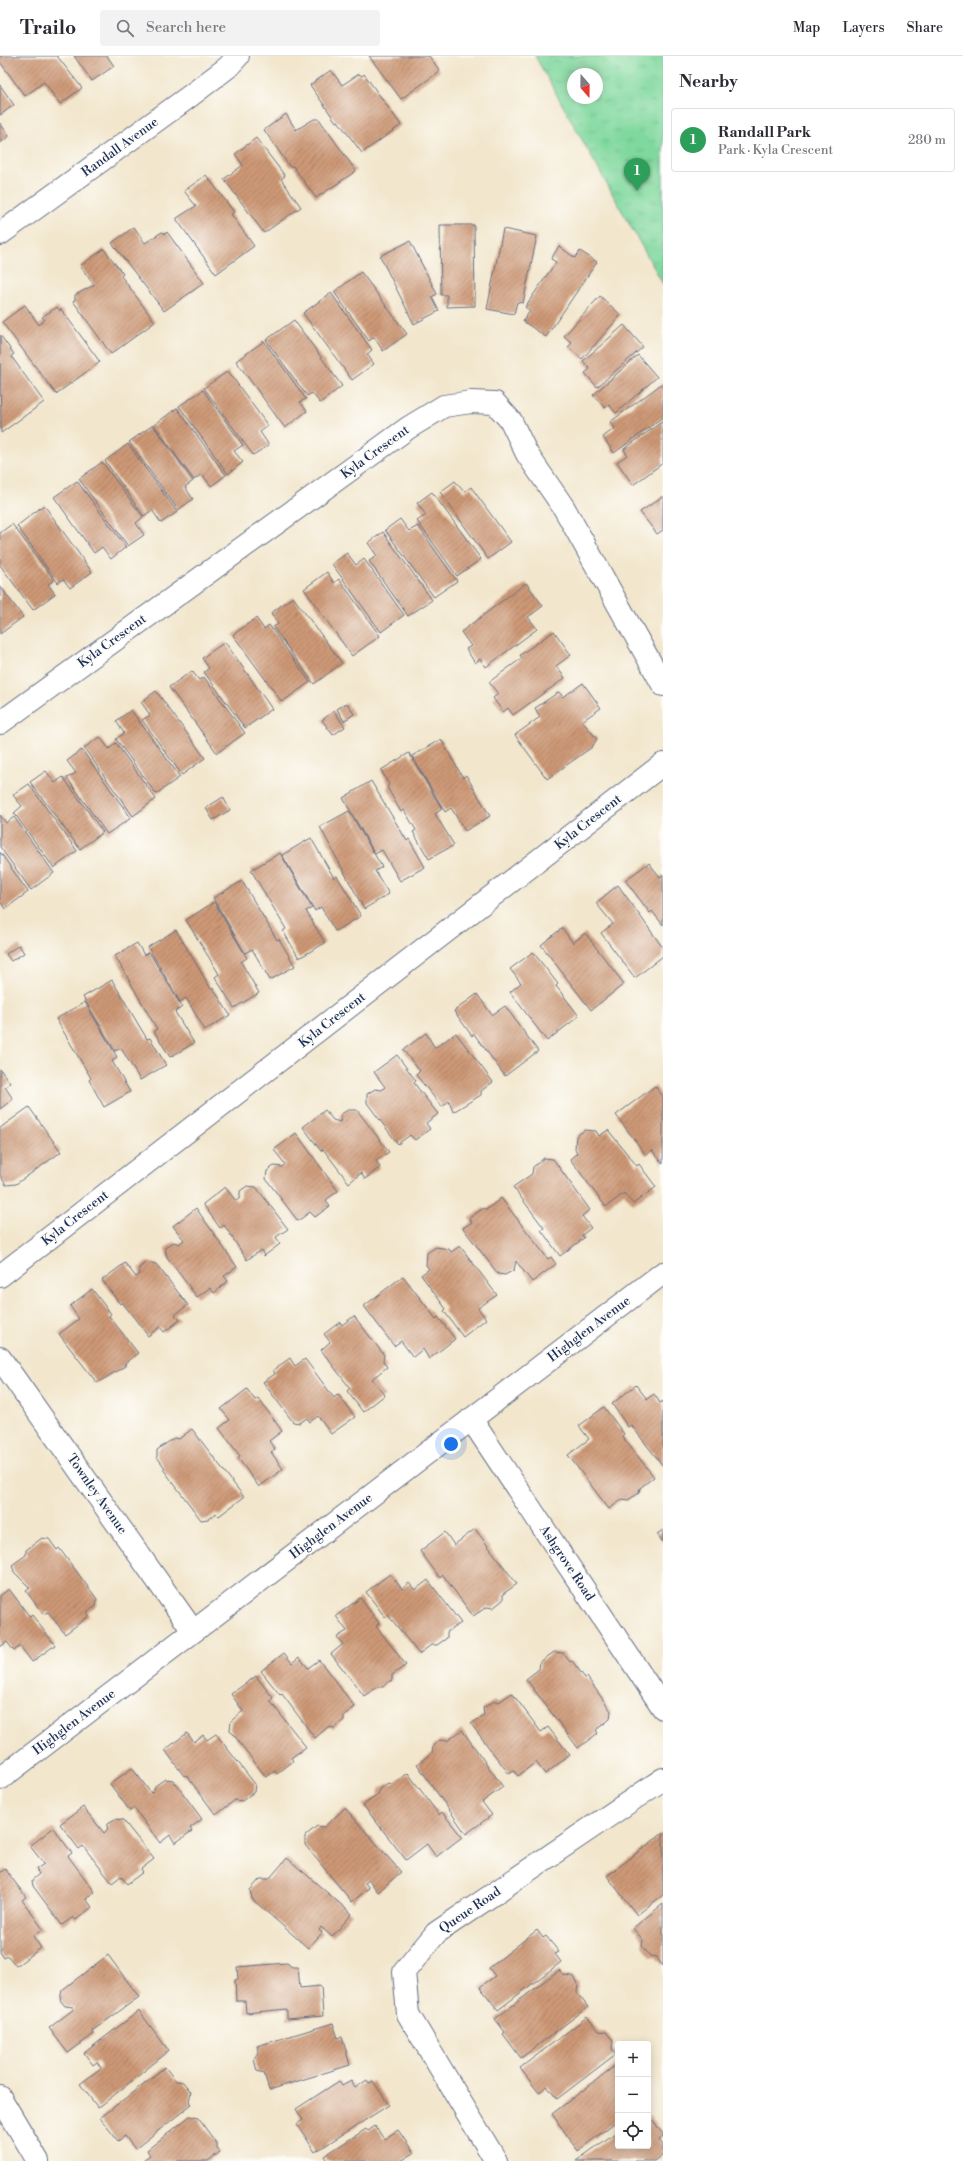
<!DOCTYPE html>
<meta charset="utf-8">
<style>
body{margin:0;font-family:"Libre Bodoni",serif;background:#f2f2f3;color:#2b2b33}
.controls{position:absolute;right:12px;bottom:12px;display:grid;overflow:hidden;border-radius:4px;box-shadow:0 2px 10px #0003}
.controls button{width:36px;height:36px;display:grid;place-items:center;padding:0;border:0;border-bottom:1px solid #e1e1e2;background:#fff;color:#2b2b33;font:20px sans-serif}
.compass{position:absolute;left:567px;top:12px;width:36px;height:36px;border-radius:50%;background:#fff;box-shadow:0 2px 10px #0003;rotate:160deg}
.you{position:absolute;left:451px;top:1388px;width:14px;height:14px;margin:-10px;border:3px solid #fff;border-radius:50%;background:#1a73e8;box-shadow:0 0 0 6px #1a73e833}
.badge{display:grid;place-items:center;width:26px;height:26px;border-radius:50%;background:#b45309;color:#fff;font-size:13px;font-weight:700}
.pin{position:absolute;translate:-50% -33px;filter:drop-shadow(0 1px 2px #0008)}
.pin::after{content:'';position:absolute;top:21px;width:14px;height:12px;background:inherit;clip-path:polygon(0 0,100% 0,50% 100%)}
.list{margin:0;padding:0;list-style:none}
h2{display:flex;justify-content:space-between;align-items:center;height:52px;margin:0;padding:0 16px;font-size:17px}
h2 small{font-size:13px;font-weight:400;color:#7c7c81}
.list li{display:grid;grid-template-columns:26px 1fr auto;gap:12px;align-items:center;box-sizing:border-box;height:64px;margin:0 8px 8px;padding:0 8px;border:1px solid #e1e1e2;border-radius:4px}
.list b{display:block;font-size:15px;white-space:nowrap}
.list p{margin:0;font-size:13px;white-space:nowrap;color:#7c7c81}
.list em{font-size:13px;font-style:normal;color:#7c7c81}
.icon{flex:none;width:22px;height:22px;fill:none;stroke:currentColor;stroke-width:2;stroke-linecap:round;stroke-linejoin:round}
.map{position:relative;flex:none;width:663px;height:2105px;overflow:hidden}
header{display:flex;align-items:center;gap:24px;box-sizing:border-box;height:56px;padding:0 20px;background:#fff;border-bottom:1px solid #e1e1e2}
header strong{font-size:19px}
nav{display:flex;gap:22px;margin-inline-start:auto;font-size:14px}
.search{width:280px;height:36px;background:#f2f2f3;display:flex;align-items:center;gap:10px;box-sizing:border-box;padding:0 14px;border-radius:4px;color:#7c7c81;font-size:15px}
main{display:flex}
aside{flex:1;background:#fff}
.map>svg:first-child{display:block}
.grass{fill:url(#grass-tufts);stroke:#4d847e;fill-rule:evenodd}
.building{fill:url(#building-hatch)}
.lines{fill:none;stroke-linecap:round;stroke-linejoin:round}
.street-casing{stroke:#666f84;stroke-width:24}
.secondary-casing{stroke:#666f84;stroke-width:24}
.street{stroke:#fff;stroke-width:22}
.secondary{stroke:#fff;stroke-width:22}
.labels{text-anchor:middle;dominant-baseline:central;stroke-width:3.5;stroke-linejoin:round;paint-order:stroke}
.street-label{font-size:13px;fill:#1b2f5e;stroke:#fdfcf7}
</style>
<header>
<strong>Trailo</strong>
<div class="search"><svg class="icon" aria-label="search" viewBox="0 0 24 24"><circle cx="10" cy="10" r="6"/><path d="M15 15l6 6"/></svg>Search here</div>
<nav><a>Map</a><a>Layers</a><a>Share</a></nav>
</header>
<main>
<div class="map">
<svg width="663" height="2105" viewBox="0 0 663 2105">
<defs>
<pattern id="grass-tufts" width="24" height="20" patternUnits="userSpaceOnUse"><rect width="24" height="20" fill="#7fd89d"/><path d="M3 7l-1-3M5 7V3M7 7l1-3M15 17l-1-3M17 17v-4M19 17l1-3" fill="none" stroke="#6dba8a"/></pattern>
<pattern id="building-hatch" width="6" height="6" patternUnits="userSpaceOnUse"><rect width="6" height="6" fill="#cd9876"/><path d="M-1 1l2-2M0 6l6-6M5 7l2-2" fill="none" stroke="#a67c64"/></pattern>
</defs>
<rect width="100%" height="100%" fill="#fdfcf7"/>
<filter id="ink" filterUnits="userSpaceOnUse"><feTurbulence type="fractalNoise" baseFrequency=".025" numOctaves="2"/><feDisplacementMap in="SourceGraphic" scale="8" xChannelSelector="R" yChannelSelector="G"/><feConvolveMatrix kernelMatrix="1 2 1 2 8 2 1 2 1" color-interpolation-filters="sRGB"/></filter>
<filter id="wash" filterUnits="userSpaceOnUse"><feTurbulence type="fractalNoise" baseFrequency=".012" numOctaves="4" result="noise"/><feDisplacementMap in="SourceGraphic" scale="16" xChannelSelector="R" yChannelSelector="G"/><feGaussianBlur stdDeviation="0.9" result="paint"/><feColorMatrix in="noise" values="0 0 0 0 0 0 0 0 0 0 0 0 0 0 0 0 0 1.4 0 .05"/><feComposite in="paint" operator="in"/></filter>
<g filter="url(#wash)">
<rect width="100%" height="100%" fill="#f2e6cc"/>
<path class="grass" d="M535,0H663V228ZM573,18H597V42H573Z"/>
<g id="blocks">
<path class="building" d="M0,0H57L82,32L60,48L44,26L25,40L0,6Z
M74,0H107L114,10L92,25Z
M369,0H429L440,15L401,43Z
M331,14L342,29L359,18L362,20L364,18L401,69L362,97L338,65L336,66L310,29Z
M0,29L14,49L0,59Z
M286,58L296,74L314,63H319L356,115L316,142L293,110L290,111L264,74Z
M0,67L9,80L0,87Z
M256,82L285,120L281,123L301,151L264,177L224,123L243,109L235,98Z
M206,119L234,156L231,158L254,190L216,218L177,164V162L196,150L184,135Z
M440,169H474L475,250L447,251V239H441Z
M134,171L145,187L162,176L165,178L167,176L204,227L164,255L112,187Z
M503,173L537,180L523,247L517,246L514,258L487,253Z
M410,185L437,238L432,241L439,255L414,268L380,200Z
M559,190L575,202L580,195L597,206L546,281L523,265L530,255L525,251L556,206L551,203Z
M104,193L123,218L121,220L155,266L111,298L73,245L75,244V239L94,229L80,210Z
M361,216L407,278L383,295L374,281L369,285L334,236Z
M331,237L372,294L367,298L374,308L352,324L303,257Z
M600,240L621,259L582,303L568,291L572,287L564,280Z
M25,249L39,269L45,264L42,261L57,251L60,255L61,253L100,306L56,338L2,266Z
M294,264L342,330L320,347L312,337L307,340L266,284Z
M624,269L643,291L597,331L585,317L590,313L583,305Z
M0,279L14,298L11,300L44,346L1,377Z
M264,285L306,343L300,346L307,355L285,372L236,305Z
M638,299L657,321L616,357L609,349L605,352L593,339Z
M228,315L268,370L260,376L269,389L253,399L204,332Z
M663,327V361L614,397L603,381L615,372L610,366Z
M203,334L243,389L234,395L243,406L228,418L179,350Z
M177,352L226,419L211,430L202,418L194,424L154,369Z
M663,365V407L633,429L617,406L627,399L624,393Z
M153,369L193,425L185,431L193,443L178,454L129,386Z
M128,388L177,456L161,467L152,454L144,460L105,405Z
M102,406L143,461L136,467L144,479L128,490L79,423Z
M77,425L126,491L111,503L102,491L94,497L54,441Z
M455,425L464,436L471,431L511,486L488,503L440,436Z
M432,436L481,503L457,520L417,465L426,459L417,447Z
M663,440V474L657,478L640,456Z
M44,449L92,516L70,532L63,523L58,527L17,470Z
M400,463L409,475L418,470L457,525L434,541L385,474Z
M12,468L54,524L48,528L55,538L33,554L0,509V477Z
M383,476L432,544L408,560L369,505L377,500L368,487Z
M347,497L356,509L364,503L404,559L381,576L332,508Z
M327,516L334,527L339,523L380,580L352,600L304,533Z
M526,527L543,550L528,561L537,573L486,611L480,603L475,607L466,593L471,590L461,576Z
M0,530L23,561L0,578Z
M293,541L342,607L314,628L273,571L278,568L271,557Z
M256,562L264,573L269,569L310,626L282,646L233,579Z
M554,575L571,599L556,610L565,622L513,659L508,652L503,656L493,642L498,638L489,626L522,602L520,599Z
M225,586L272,653L245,672L204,616L209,612L202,602Z
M192,615L199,624L204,621L245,677L217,697L169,631Z
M583,627L601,652L582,665L597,683L592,691L547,723L515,679L540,661L535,652L559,636L563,641Z
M156,635L205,702L182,719L142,664L150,659L141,646Z
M347,647L354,658L344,665L337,653Z
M131,654L180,721L156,738L116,683L124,677L116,665Z
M334,655L345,671L333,679L322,664Z
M100,681L109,693L116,687L156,743L133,760L84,692Z
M441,683L463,722L466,719L490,760L465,775L451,752L445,756L412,700Z
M82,694L131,762L107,778L67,722L76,717L67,705Z
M409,697L442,753L435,758L454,789L429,803L413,776L416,774L404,754L401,756L387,731L389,729L381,714Z
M46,715L55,727L63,721L103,776L80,793L30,726Z
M371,725L407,785L409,783L425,811L400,825L382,794L375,798L343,742Z
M29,728L77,795L54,812L14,757L22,750L13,739Z
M223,741L230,754L213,764L206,752Z
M349,755L382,811L375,815L389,838L364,853L320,771Z
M0,759L6,767L14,761L54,817L31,834L0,791Z
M311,782L334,822L337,820L361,860L335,875L321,851L315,855L282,799Z
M0,796L28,836L5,853L0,845Z
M280,797L312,852L306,855L325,887L299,902L283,875L286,873L251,814Z
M649,807L660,821L663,819V869L652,855L650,857L625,824Z
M242,825L277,884L279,883L295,910L270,924L252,893L245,897L213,842Z
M618,829L663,892V900L635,922L601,877L613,868L596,847Z
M214,846L247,902L241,906L259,937L234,952L215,921L219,918L186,864Z
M562,872L573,887L585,877L624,928L591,954L541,889Z
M176,874L211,933L213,932L230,959L205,974L186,942L180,946L148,891Z
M137,887L144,899L149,896L182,951L175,956L194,987L170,1001L154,975L157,973L115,900Z
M19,889L24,897L11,905L6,898Z
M533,896L558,928L556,930L579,960L547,985L510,936L521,927L510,913Z
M112,924L147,983L150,982L166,1009L140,1024L121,992L115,995L83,941Z
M477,938L492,959L505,950L538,995L505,1020L474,978L472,980L454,955Z
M85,946L117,1001L112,1005L130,1036L104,1051L89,1024L91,1022L56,963Z
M426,977L435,992L456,977L493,1026L481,1035V1039L453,1056L449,1045L442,1051L416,1019L420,1015L403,994Z
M397,999L416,1025L414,1027L438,1058L426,1067L430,1073L415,1084L410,1079L398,1088L367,1047V1038L375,1033L382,1034L385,1031L374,1016Z
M0,1013L10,1027L5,1031L13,1043L0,1053Z
M655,1030L663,1041V1108L652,1094L646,1099L616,1059Z
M29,1051L61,1096L16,1128L6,1129L0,1119V1072Z
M325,1054L333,1064L340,1066L341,1058L348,1054H357L389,1096L376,1105L380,1111L365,1123L361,1117L349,1127L323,1093L321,1095L303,1071Z
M585,1074L596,1075L599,1080L608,1074L637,1110L639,1108L656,1131L633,1148L624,1137L606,1151L570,1103L577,1097L575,1093L576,1080Z
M296,1077L338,1135L326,1144L330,1150L315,1161L310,1156L298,1165L266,1123L267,1115L274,1110L282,1111L285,1108L274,1094Z
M544,1102L553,1103L590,1154L582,1160L591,1172L582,1179L584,1182L560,1200L541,1174L544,1172L513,1131L532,1118L533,1111Z
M247,1130L256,1131L288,1173L276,1181L280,1188L264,1200L261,1194L247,1204L224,1169L220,1172L203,1148L225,1131L236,1145L240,1142V1135Z
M501,1142L548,1203L551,1201L556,1208L532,1226L516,1205L514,1214L505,1219L498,1218L463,1172L472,1166L469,1162L484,1152L486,1154Z
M196,1152L237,1211L224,1220L228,1225L214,1237L210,1232L197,1241L167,1201L165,1192L174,1186L179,1188L184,1184L173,1170Z
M460,1190L497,1239L478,1252L486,1263L463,1281L444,1255L446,1253L421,1219L429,1213L426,1209L427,1197L436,1191L449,1193L451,1196Z
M147,1206L156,1208L188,1249L175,1259L180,1264L164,1276L160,1271L148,1280L122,1246L120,1248L102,1224L125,1207L136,1221L140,1218L139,1212Z
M403,1220L436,1263L438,1261L455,1283L429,1303L423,1293L413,1301L401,1285L394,1290L364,1250Z
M92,1233L111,1258L109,1260L138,1297L125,1307V1310L97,1327L59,1278L79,1263L70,1250Z
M354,1260L384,1299L383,1305L387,1311L372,1323L385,1339L363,1356L347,1335L350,1332L321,1294L330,1286L324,1278L340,1266L342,1269Z
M290,1302L295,1310L305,1303L334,1342L338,1338L355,1361L331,1378L318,1360L310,1366L307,1362L300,1367L293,1366L263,1326L275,1318L273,1314Z
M636,1329L647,1343L654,1338L660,1347L663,1345V1410L631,1369L628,1371L612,1348Z
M247,1333L255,1344L258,1342L282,1375L269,1385L275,1393L271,1396L283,1413L259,1431L238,1402L240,1400L219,1372L230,1364L221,1353Z
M604,1351L624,1378L622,1380L654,1421L640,1432L639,1437L628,1444L623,1443L609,1453L568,1399L589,1383L579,1370Z
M192,1373L244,1441L219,1460L216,1457L208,1463L201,1464L163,1413L165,1412L157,1401V1394L174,1382L179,1383Z
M475,1473L517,1528L503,1538V1544L493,1552L487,1551L473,1560L443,1519L440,1522L420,1495L445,1476L454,1489Z
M663,1474V1486L657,1478Z
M42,1482L49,1483L57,1494L59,1492L97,1543L96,1550L87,1556L89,1560L65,1578L48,1556L43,1558L26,1535L30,1532L14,1516L12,1509L26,1499V1494Z
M390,1518L402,1533L409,1527L415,1534L428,1524L461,1567L447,1576V1582L437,1589H431L419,1598L388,1559L385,1561L366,1536Z
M9,1533L30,1561L32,1559L55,1589L32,1606L20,1590L14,1595L7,1586L0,1591V1540Z
M360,1542L379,1567L376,1570L406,1609L392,1619V1624L382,1631H377L364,1640L331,1598L343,1588L337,1581L347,1575L336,1560Z
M554,1596L563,1597L570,1606L572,1605L585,1622L587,1621L611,1655L610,1663L596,1674L598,1677L578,1692L526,1623L539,1613L540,1606Z
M284,1597L292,1607L299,1601L308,1612L319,1604L355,1651L344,1659V1664L334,1672L328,1671L315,1682L282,1638L280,1639L261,1615Z
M256,1620L273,1642L270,1645L306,1691L291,1702L293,1705L277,1718L275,1715L266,1721L230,1674L231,1665L243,1655L231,1638Z
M512,1637L541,1676L548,1671L570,1699L545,1718L536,1706L518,1720L514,1715L509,1718L471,1668L484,1659L483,1652L494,1645L499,1646Z
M462,1674L503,1731L482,1746L492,1759L466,1778L417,1708L432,1697L433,1690L440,1684L447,1685Z
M187,1677L194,1686L203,1679L207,1684L216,1678L255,1728L254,1736L242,1745L235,1744L216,1759L186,1719L184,1720L165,1694Z
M132,1712L151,1737L154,1734L155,1730L165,1723L173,1724L202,1763L190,1772L192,1775L175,1787L170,1779L160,1787L134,1752L130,1755L110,1728Z
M408,1717L439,1759L442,1756L462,1781L436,1801L427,1788L406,1804L363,1749L378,1739L379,1733L388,1727L393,1728Z
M83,1751L104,1777L107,1774L108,1767L115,1763L123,1764L154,1803L141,1813L143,1816L127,1828L121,1820L112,1827L83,1790L79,1793L60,1768Z
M345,1752L401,1816L378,1836L369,1824L365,1827L369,1832L352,1846L305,1789V1780L317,1770L324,1771Z
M53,1772L72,1797L68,1800L95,1836L86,1843L92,1851L76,1864L73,1861L62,1869L33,1830L32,1824L39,1818L36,1813L44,1808L30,1790Z
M663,1777V1839L637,1859L607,1820Z
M287,1802L352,1858L332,1881L321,1871L319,1874L322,1877L308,1892L252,1843L250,1834L260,1823H269Z
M5,1813L26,1841L22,1844L43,1873L33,1880L41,1892L16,1910L8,1900L4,1902L0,1896V1817Z
M663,1848V1910L656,1901L650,1900L642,1890L643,1884L633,1872Z
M537,1874L543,1882L546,1880L559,1896L555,1898L561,1906L498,1954L480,1931L495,1920L489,1912Z
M108,1899L139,1941L92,1975L94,1978L68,1997L49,1972L74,1953L73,1951L65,1950L60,1944L62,1934Z
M287,1907L292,1911H298L300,1932L321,1930L323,1960L287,1963V1953L246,1957L245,1945H236L235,1924L238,1923L237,1911Z
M559,1914L563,1919L572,1920L578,1928L577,1937L588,1951L521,2002L503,1978L505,1976L495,1963Z
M139,1955L169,1995L98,2052L80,2028L101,2012L97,2006L93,2009L84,1997Z
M587,1961L599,1975L606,1976L613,1985L612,1993L616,1998L557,2043L547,2030L539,2037L520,2012Z
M333,1967L338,1982L342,1981L350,2009L269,2034L264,2017L257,2015L254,2003L259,1995L257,1990Z
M616,2009L618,2012V2064L578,2095L552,2058Z
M165,2011L176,2025L183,2026L191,2036L189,2045L192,2048L135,2093L125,2080L118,2085L100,2062Z
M367,2024L369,2027L373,2025L389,2049L315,2096L297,2068L303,2064L296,2053L339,2025L342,2030L351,2025L355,2032Z
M648,2058L663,2078V2080L659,2084L663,2089V2098L654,2105H576L618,2075V2090H648Z
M190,2060L198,2062L217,2088V2093L220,2096L208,2105H144L143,2104L150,2099L147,2094Z
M375,2070L384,2083L398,2074L414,2097L401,2105H327L324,2100L366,2073L368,2075Z"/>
</g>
</g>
<g filter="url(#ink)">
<use href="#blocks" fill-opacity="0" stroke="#666f84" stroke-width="1"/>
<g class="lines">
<g class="street-casing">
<path id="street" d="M0,178L190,40L228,11L238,0
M0,667L408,372L444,350L471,346L495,347L511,365L527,398L564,452L663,629
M0,1220L663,708
M0,1302L193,1575
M471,1363L663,1652
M0,2041L38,2105
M496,2105L408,1958L404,1916L436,1877L663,1723"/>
</g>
<g class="secondary-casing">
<path id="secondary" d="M0,1723L663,1217"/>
</g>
<use href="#street" class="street"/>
<use href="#secondary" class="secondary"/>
</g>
</g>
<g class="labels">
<g class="street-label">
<text transform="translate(120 91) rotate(-36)">Randall Avenue</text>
<text transform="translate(375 396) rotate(-36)">Kyla Crescent</text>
<text transform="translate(112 585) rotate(-36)">Kyla Crescent</text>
<text transform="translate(588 766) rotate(-38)">Kyla Crescent</text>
<text transform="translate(332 964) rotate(-38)">Kyla Crescent</text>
<text transform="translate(75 1162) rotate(-38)">Kyla Crescent</text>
<text transform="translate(589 1273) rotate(-37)">Highglen Avenue</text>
<text transform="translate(97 1438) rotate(55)">Townley Avenue</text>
<text transform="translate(331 1470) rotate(-37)">Highglen Avenue</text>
<text transform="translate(567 1507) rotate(56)">Ashgrove Road</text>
<text transform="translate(74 1666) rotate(-37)">Highglen Avenue</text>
<text transform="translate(470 1854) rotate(-34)">Queue Road</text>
</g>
</g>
</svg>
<div class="controls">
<button>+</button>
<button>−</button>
<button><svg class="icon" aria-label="locate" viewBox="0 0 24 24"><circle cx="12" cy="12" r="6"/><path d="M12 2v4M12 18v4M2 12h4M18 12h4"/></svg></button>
</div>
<svg class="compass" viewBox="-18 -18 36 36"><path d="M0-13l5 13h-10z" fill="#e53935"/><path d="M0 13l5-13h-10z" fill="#7c7c81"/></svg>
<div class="you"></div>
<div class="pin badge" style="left:637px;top:135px;background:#2e9e5b">1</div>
</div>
<aside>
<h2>Nearby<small></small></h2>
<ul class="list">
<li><span class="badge" style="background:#2e9e5b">1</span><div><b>Randall Park</b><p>Park · Kyla Crescent</p></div><em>280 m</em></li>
</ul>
</aside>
</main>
